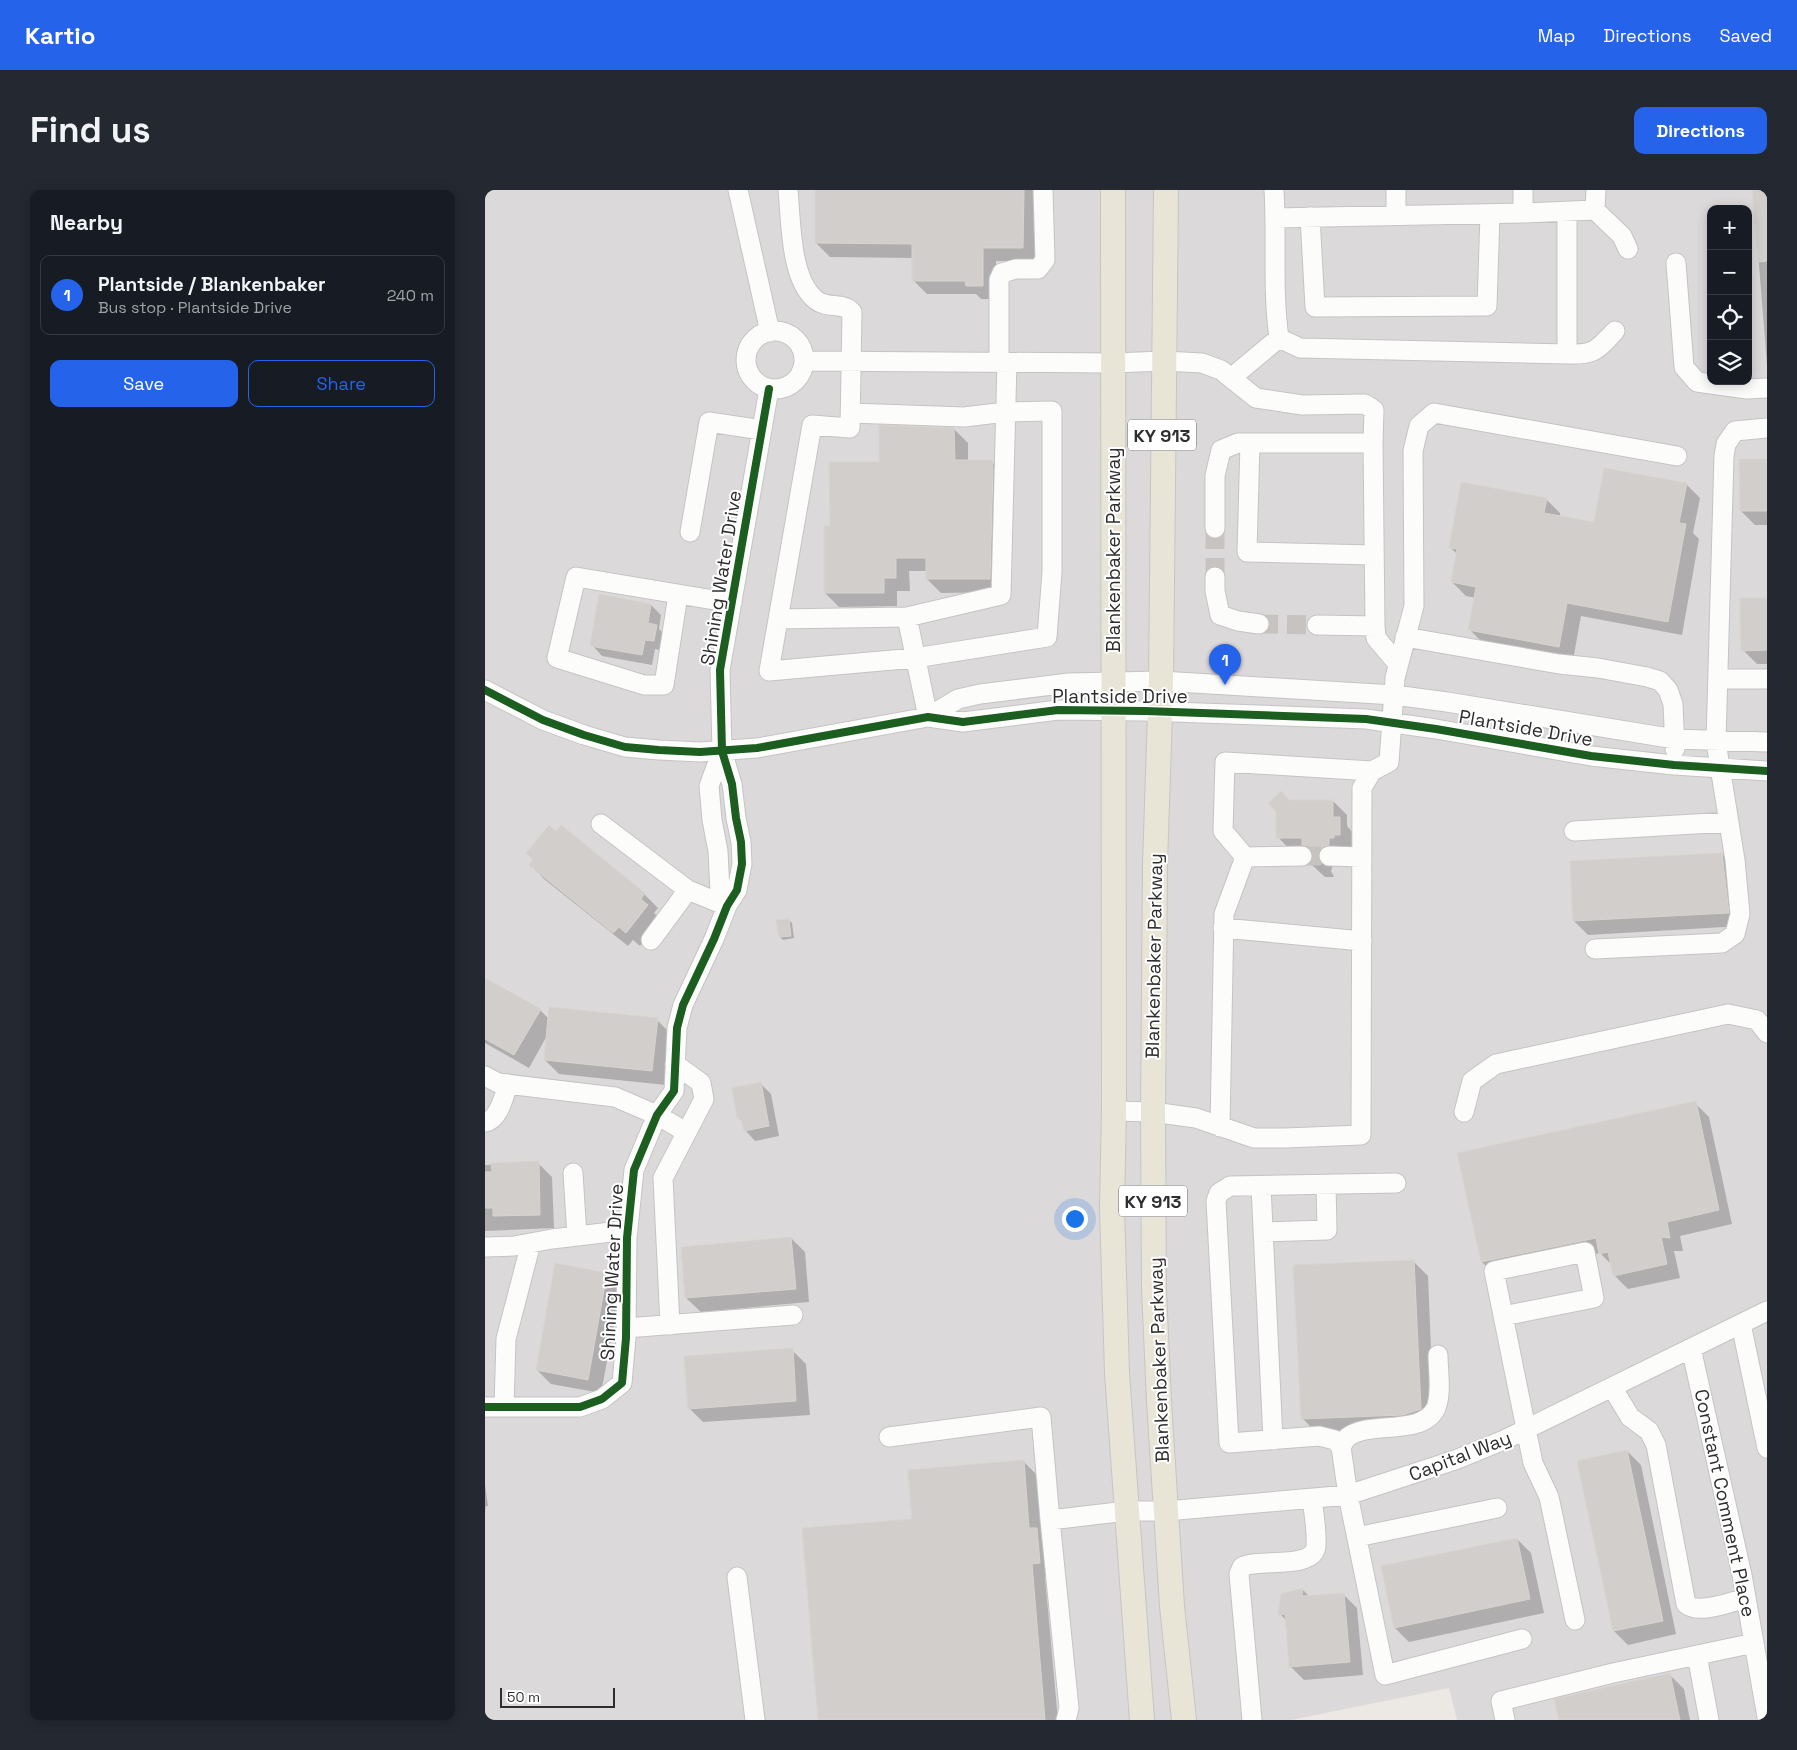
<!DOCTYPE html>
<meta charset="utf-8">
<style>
body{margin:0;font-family:"Space Grotesk",sans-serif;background:#242831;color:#f1f3f6}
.controls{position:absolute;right:15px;top:15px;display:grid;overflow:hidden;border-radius:10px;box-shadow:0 2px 12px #0003}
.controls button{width:45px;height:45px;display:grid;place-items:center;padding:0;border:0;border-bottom:1px solid #363941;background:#171b24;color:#f1f3f6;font:25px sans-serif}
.scale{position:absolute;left:15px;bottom:12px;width:115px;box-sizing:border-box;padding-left:5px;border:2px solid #2e2e2e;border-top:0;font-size:14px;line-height:18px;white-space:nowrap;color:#2e2e2e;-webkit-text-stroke:4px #fff;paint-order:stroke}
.you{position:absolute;left:589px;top:1028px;width:18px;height:18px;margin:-12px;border:4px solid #fff;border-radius:50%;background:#1a73e8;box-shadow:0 0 0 8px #1a73e833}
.badge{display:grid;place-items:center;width:32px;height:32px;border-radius:50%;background:#2563eb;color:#fff;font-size:16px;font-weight:700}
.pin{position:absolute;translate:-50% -41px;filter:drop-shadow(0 1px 2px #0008)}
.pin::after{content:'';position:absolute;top:26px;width:18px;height:15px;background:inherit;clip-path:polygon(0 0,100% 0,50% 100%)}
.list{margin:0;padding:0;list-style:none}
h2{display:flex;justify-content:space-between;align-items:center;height:65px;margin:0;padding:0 20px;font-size:21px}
h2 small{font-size:16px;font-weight:400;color:#9ea1a6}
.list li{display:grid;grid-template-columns:32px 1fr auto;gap:15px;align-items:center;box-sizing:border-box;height:80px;margin:0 10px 10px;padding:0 10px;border:1px solid #363941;border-radius:10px}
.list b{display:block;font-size:19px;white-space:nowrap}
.list p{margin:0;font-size:16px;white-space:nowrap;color:#9ea1a6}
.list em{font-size:16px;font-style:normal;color:#9ea1a6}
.actions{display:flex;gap:10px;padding:15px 20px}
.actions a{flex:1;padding:11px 0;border:1px solid #2563eb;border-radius:10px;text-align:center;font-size:18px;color:#2563eb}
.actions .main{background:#2563eb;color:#fff}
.icon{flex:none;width:28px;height:28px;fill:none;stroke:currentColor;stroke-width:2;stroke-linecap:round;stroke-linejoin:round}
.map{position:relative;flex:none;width:1282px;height:1530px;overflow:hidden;border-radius:10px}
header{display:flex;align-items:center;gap:30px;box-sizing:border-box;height:70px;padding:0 25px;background:#2563eb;color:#fff}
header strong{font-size:24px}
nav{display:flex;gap:28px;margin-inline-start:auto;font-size:18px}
.intro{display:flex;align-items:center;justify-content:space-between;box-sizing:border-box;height:120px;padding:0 30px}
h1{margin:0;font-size:35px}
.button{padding:12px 22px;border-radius:10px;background:#2563eb;color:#fff;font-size:18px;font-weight:700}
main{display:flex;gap:30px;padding:0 30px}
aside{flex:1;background:#171b24;border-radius:10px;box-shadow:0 2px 12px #0003}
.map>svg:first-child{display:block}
.industrial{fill:#dcd9db;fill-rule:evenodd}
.shadow{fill:#0003}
.building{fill:#d1cecb;stroke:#d7d4d0}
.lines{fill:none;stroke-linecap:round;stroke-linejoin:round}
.minor-tunnel{stroke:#c6c3c0;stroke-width:19;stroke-dasharray:19 9;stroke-linecap:butt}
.minor-casing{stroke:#c5c4c5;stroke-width:21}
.major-casing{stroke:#c6c5c4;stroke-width:26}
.minor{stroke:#fcfcfb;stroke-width:19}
.major{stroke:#e8e4d6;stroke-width:24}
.cycleway-casing{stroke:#fff;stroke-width:11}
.cycleway{stroke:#1b5e20;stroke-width:8}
.labels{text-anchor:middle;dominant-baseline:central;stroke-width:4;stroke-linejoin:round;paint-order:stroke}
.shield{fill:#fff;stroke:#6d6d6d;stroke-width:1}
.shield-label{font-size:18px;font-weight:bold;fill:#2e2e2e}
.street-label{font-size:19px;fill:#2e2e2e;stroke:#fff}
</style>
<header>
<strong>Kartio</strong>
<nav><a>Map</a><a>Directions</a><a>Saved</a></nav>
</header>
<div class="intro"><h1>Find us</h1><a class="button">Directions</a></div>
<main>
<aside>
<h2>Nearby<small></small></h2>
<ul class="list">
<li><span class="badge">1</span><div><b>Plantside / Blankenbaker</b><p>Bus stop · Plantside Drive</p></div><em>240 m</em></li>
</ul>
<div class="actions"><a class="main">Save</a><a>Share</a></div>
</aside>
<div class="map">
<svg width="1282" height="1530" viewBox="0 0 1282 1530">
<rect width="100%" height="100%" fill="#ece8e4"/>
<path class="industrial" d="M0,0H1282V1530H972L964,1498L806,1530H0ZM1226,19H1263V191H1226Z"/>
<path class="shadow" d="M331,0H553L552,71H511V109H496L491,104H442L428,90V68L345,67L331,53Z
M1268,0H1282V175Z
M469,239L483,253V271H506L520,285L519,402L456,403L442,389V381H424L425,401H412V416L354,417L340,403L346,337L395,273Z
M1282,270V335H1270L1256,321Z
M1201,294L1215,308L1208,343L1214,349L1197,445L1096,426L1088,470L999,454L985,440L991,408L981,406L967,392L972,364L965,357L1061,309L1075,323V327L1110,334Z
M1282,409V474H1272L1258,460Z
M166,415L176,425L174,439L182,447L179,461L170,459L167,475L117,466L107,455Z
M804,611H848L862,625V636L868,643V659L848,675L846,681L849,687H840L826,674L829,665L825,661L807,662L793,647Z
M76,637L159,704L173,718L169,723L176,730L155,756L148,750L143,756L59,689L46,675Z
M1237,664L1251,678L1257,736L1103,745L1089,731Z
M304,730L307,733L309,748L298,750L295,747Z
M0,789L55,820L64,829L172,830L186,844L181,895L74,884L60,870L63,844L44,878L0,853Z
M276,894L286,904L294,946L270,951L260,940L259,933L254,928Z
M1210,913L1224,927L1247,1034L1195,1046L1198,1061H1189L1195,1088L1143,1099L1129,1085L1127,1075L1115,1063L1011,1086L997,1072L974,964Z
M53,973L67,987L69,1038L0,1041V975Z
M306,1048L320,1062L324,1112L216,1122L201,1108Z
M929,1072L943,1086L949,1233L932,1238L831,1242L817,1228Z
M122,1084L136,1098L116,1203L66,1194L52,1180Z
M307,1160L321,1174L325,1225L218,1232L204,1218Z
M1142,1261L1156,1275L1191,1444L1143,1455L1129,1441Z
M538,1271L552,1285L568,1386L560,1387L573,1530H334L429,1330Z
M0,1294L3,1316H1L0,1322Z
M1032,1349L1046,1363L1059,1423L924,1452L910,1438Z
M817,1399L825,1407L858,1404L872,1418L878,1485L819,1490L805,1476L802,1431L795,1424Z
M1185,1485L1199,1499L1205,1530H1075Z"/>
<path class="building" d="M330,0H539L538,58H498V96H481L480,91H427V54L330,53Z
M1267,0H1282V71L1273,72Z
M394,235L469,238L470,270H507L508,279L505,389H441V368H411V388H399V403H339V336H345L344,272H394Z
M1254,269H1282V321H1255Z
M1119,278L1202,293L1194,333L1201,334L1183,432L1082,413L1074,457L983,440L991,397L966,392L972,359L964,358L976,292L1062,308L1059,323L1109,332Z
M114,404L166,414L163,433L172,435L169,451L160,450L157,465L105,456Z
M1255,408H1282V460L1256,461Z
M796,601L804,610H848V627H855V645H849V648H844V655L839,656L835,660L833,666L836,674H824L828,665L823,656L817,655V648H791V622L783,613Z
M64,635L71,641L76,635L160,703L156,709L163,715L141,743L134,737L128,743L44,675L48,669L41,663Z
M1237,663L1244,723L1088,731L1085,671Z
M304,729L306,746L294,747L291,730Z
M0,788L56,819L29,865L0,849Z
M64,817L173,828L167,881L59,870Z
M276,892L284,936L259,941L256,928H252L247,898Z
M1211,911L1234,1020L1182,1032L1185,1048L1176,1047L1182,1074L1128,1086L1123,1062L1114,1064L1111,1048L996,1072L972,963Z
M54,971L55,1025L8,1026V1018H0V982H7L6,973Z
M306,1047L311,1099L200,1108L196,1057Z
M929,1070L936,1219L918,1225L816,1229L808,1075Z
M70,1073L122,1083L103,1190L51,1180Z
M308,1158L311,1211L203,1219L199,1166Z
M1142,1260L1178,1431L1128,1441L1092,1271Z
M539,1270L544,1338H552L555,1373L547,1374L560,1530H333L317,1338L427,1329L423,1280Z
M1032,1348L1045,1409L909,1438L896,1376Z
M818,1398L817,1406L859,1403L865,1472L804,1477L800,1424L793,1425L796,1404Z
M1185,1483L1195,1530H1074L1069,1509Z"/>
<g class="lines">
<path class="minor-tunnel" d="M730,387V338
M774,434L832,435
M817,666H844"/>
<g class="minor-casing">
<path id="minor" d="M253,0L285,142
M303,0C306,30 305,90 331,110C342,119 358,112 367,122L365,238L327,235L284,481L430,468L562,447L567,382V221L521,222L479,227L366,223
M789,0C792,49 787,99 794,148
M1110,20L1137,46L1143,59
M1038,23V0
M911,25V0
M825,27L830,117L1002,116L1005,24
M790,28L1038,23L1110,20L1111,0
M1191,73L1199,177L1212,192L1262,199
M261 170a29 29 0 1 1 58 0a29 29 0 1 1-58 0Z
M1082,164C1110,165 1112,160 1130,141
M319,171L628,173L679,171L717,173L736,180L771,208L817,215L880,214L889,220L888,253L890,436L891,448L913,474
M514,172V90L517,83L531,79H553L560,70L558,0
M746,188L794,148L815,158L1082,164V21
M1253,193L1262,199L1282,198
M765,253L762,362L888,365
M730,338V286L736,260L753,253H888
M205,342L224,232L277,240
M730,387V401L735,425L753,431L774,434
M193,405L179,495H159L72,468L91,387L247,413
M293,429L422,427
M832,435L890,436
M920,447L1074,474L1113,478L1162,487L1175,491L1183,500L1188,514L1190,559
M1233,489H1282
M0,500L58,530L99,545L140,557L174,560L215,562L272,558L443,527L478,532L573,520L660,521L881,529L951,539L1106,566L1189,575L1282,581
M443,527L473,509L495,504L584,493L676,491L909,505L962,512L1190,549L1282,552
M443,527L422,427L516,405L522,172
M237,561L224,596L227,630L233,661L235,701L242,716
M116,634L203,700
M1089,641L1244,632
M844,666L877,667
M760,667L817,666
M738,738L877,751
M166,750L203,700L242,716
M1110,759L1237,753L1250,744L1255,724L1250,670L1231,552L1239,266L1241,254L1250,241L1282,238
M0,886L13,893L130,907L172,925L201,942
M629,921L668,922L711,928L769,948H800L876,945L877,598L887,581L904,572L910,488L929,416L928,261L934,236L949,223L1192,266
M979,922L987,891L1011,874L1243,824L1272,830L1282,843
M0,932C14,930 19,906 23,894
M735,937L739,724L760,667L738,641L740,572L887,581
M88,983L92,1046
M911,993L745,996L734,1003L731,1011L744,1253L834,1246L850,1250L856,1257L863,1305L900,1485L1037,1449
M776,996L788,1250
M778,1042L842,1040L841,995
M0,1057L29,1056L67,1049L143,1040
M1018,1126L1109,1108L1100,1062L1009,1081L1048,1273L1064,1307L1090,1430
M1256,1134L1282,1258
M185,1135L178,988L219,909L216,893L190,874
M141,1138L308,1125
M1206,1158L1257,1385L1282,1527
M1127,1197L1145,1227L1164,1241L1171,1255L1201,1414C1214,1425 1245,1412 1261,1408
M0,1217H95L117,1209L137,1193L141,1148L142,1048L149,980L172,925L189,901L192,838L198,815L229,749L242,716L252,700L257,674L256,652L251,628L247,594L237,561L235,480L284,199
M19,1217L21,1149L46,1053
M404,1247L556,1227L565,1330
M856,1257C858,1254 860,1249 863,1247C885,1230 937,1247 951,1218C957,1203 953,1181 953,1165
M872,1347L1012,1318
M252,1387L270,1530
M1212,1465L1224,1530
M581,1530L584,1518L565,1330L642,1321H681L863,1305L970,1270L1019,1250L1282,1121
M767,1530L754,1384L757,1377C774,1368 829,1380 831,1356C832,1341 829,1324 827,1309
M1020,1530L1016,1511L1128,1483L1269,1453"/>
</g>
<g class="major-casing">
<path id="major" d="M628,0L629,921L627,1018L632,1183L657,1530
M681,0L676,491L670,675L668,922L669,1100L674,1211L687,1416L699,1530"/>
</g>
<use href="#minor" class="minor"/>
<use href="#major" class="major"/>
<g class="cycleway-casing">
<path id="cycleway" d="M0,500L58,530L99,545L140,557L174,560L215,562L272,558L443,527L478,532L573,520L660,521L881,529L951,539L1106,566L1189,575L1282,581
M0,1217H95L117,1209L137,1193L141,1148L142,1048L149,980L172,925L189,901L192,838L198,815L229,749L242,716L252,700L257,674L256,652L251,628L247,594L237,561L235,480L284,199"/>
</g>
<use href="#cycleway" class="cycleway"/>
</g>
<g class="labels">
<g class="shield">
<rect x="643" y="229.5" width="68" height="31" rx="4"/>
<rect x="634" y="995.5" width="68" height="31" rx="4"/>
</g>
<g class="shield-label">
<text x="677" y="245">KY 913</text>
<text x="668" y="1011">KY 913</text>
</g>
<g class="street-label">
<text transform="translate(628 360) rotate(-90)">Blankenbaker Parkway</text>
<text transform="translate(236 388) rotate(-81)">Shining Water Drive</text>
<text x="635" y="506">Plantside Drive</text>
<text transform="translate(1041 538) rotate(10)">Plantside Drive</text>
<text transform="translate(669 766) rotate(-89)">Blankenbaker Parkway</text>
<text transform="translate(127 1082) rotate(-87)">Shining Water Drive</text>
<text transform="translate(674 1170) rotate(-92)">Blankenbaker Parkway</text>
<text transform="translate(975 1266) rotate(-21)">Capital Way</text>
<text transform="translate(1240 1313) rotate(78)">Constant Comment Place</text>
</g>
</g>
</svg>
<div class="controls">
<button>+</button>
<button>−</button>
<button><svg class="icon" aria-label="locate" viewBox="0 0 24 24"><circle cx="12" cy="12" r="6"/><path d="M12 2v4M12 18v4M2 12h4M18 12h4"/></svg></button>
<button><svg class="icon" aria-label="layers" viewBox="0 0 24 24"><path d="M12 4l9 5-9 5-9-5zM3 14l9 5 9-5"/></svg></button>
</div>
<div class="scale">50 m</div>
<div class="you"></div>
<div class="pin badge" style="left:740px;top:495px">1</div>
</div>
</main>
